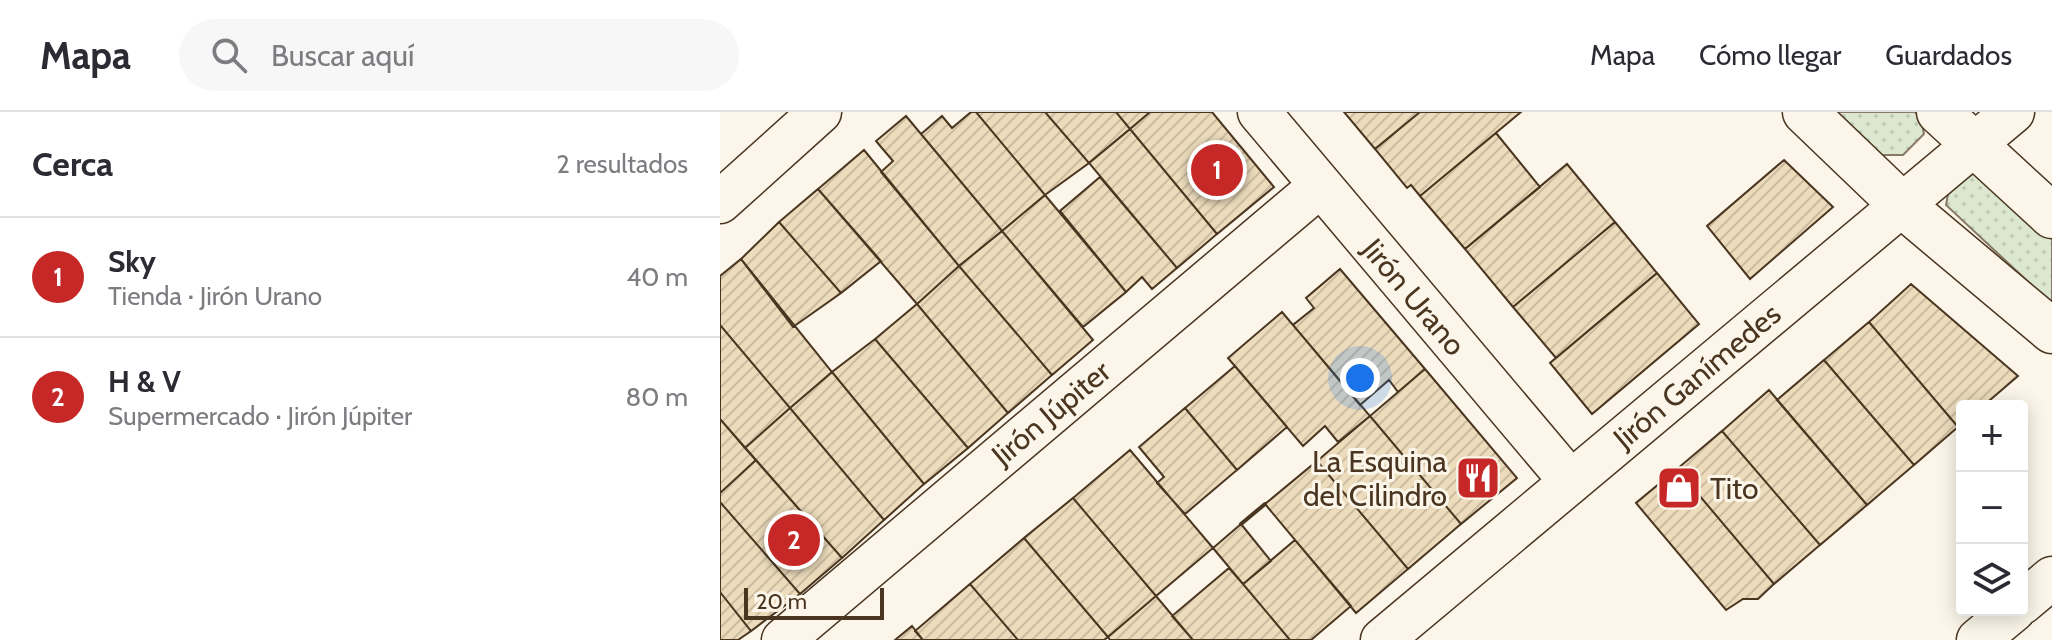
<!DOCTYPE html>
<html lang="es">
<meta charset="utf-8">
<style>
body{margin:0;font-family:Cabin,sans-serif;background:#f7f7f7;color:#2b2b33}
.controls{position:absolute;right:24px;bottom:24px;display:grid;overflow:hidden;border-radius:8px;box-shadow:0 4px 20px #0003}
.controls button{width:72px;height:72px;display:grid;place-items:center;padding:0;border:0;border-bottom:2px solid #e1e1e2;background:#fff;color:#2b2b33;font:40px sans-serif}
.scale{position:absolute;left:24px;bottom:20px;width:140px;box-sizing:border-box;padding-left:8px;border:4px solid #4a3520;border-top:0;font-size:22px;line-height:28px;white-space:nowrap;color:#4a3520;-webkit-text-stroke:6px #fbf6e9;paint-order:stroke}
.you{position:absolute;left:640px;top:266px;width:28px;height:28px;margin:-20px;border:6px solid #fff;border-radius:50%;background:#1a73e8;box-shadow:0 0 0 12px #1a73e833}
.badge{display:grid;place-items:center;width:52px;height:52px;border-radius:50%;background:#c62828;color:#fff;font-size:26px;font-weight:700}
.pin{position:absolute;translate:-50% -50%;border:4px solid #fff;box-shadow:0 2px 8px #0006}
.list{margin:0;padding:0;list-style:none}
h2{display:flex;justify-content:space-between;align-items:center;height:104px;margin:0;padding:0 32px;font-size:34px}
h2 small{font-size:26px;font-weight:400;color:#7c7c81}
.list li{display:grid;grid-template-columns:52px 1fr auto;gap:24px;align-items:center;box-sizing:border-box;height:120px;padding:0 32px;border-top:2px solid #e1e1e2}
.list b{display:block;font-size:30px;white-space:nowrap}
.list p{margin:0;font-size:26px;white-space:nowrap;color:#7c7c81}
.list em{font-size:26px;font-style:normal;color:#7c7c81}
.icon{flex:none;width:44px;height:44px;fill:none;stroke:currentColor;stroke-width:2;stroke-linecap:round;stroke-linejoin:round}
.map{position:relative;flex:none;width:1332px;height:528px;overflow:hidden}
header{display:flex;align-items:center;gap:48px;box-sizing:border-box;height:112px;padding:0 40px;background:#fff;border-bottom:2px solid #e1e1e2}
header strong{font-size:38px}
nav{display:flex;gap:44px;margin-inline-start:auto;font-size:28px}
.search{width:560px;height:72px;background:#f7f7f7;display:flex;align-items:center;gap:20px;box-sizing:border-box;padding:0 28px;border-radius:44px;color:#7c7c81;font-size:30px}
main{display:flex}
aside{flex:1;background:#fff}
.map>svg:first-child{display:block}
.grass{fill:url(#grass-dots);stroke:#887966;stroke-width:2}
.building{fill:url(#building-hatch);stroke:#4a3520;stroke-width:2}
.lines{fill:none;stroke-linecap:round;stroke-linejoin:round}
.minor-casing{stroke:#4a3520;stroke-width:45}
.tertiary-casing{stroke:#4a3520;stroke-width:47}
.minor{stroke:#fbf6e9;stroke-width:42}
.tertiary{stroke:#fbf6e9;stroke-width:44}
.wall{stroke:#4a3520;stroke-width:4}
.labels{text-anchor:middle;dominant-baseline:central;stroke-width:6;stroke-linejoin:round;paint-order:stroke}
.street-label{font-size:30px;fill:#4a3520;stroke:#fbf6e9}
.poi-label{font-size:30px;fill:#4a3520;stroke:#fbf6e9;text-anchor:end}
</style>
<header>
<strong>Mapa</strong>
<div class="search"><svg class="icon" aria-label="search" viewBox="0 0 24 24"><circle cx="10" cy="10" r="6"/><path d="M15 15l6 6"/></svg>Buscar aquí</div>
<nav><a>Mapa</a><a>Cómo llegar</a><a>Guardados</a></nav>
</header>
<main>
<aside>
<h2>Cerca<small>2 resultados</small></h2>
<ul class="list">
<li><span class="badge">1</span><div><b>Sky</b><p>Tienda · Jirón Urano</p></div><em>40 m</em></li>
<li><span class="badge">2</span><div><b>H &amp; V</b><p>Supermercado · Jirón Júpiter</p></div><em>80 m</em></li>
</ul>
</aside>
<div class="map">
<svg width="1332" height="528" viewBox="0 0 1332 528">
<defs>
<pattern id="grass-dots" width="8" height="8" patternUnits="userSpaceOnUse" patternTransform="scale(2)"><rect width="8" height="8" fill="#dce7d0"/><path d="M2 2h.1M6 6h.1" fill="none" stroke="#bec7b2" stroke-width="1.8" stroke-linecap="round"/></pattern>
<pattern id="building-hatch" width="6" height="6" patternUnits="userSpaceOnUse" patternTransform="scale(2)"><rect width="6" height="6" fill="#ecdcbc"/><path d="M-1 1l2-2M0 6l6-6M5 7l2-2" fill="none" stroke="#ccbda1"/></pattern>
</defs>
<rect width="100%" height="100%" fill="#fbf6e9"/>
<path class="grass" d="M1115,0H1195L1201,6L1204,22L1183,43H1162Z
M1254,61L1332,122V192L1226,93L1229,77Z"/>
<path class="building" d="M251,0H256L325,83L282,119L201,22L222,4L232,16Z
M256,0H325L369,51L325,83Z
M325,0H396L410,17L369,51Z
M396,0H430L410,17Z
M430,0H492L554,75L497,122L410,17Z
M624,0H700L655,37Z
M700,0H801L700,84L691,73L687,76L655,37Z
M186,4L282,119L239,154L161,60L173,49L156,29Z
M410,17L497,122L457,156L369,51Z
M776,21L820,75L745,137L700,84Z
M144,38L239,154L197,192L98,77Z
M1064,48L1113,95L1030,167L987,114Z
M847,52L895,110L793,195L745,137Z
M380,65L457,156L432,177L422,165L406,180L340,99Z
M98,77L161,149L121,181L59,110Z
M325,83L406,180L363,215L282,119Z
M59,110L121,181L73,215L21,147Z
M895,110L937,161L836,246L793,195Z
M282,119L373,228L332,263L239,154Z
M21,147L112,260L70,296L0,213V164Z
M239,154L332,263L288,301L197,192Z
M620,157L705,257L678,280L669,268L640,293L573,213L594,196L586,186Z
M937,161L979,212L872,302L830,251Z
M1191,172L1298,264L1263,294H1242V312L1238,315L1149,210Z
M197,192L288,301L248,336L155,227Z
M562,200L650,304L618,330L605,314L583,334L508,246Z
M1149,210L1238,315L1194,353L1104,248Z
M0,213L70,296L25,336L0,307Z
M155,227L248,336L204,372L112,260Z
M1104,248L1194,353L1147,393L1057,288Z
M515,254L567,315L517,358L465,296Z
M705,257L797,366L741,412L650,304Z
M112,260L204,372L164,408L70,296Z
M1049,278L1147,393L1100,433L1002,319Z
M70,296L164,408L122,446L25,336Z
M465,296L517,358L465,402L437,371L444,365L419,335Z
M650,304L741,412L688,457L597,349Z
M0,307L36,348L0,381Z
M1002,319L1100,433L1054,472L957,357Z
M410,338L493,436L436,484L353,386Z
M36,348L122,446L80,482L0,390V381Z
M597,349L688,457L636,501L545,392Z
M957,357L1054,472L1038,487H1023L1006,498L916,391Z
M353,386L436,484L388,525L304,426Z
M0,390L80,482L31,519L0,480Z
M521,412L551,449L523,472L493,436Z
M304,426L388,525L384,528H298L250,472Z
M575,428L631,494L591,528H570L523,472Z
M509,456L523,472L570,528H473L452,504Z
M250,472L298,528H203L195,519Z
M0,480L31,519L18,528H0Z
M436,484L473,528H390L388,525Z
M192,514L203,528H175Z"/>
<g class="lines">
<g class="minor-casing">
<path id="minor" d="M539,0L851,370
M0,90L100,0
M1302,491L1332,466
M63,528L600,74
M662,528L1293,0
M1258,528L1294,498"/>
</g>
<g class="tertiary-casing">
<path id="tertiary" d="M1085,0L1182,93L1332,219
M1219,0L1332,104"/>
</g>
<use href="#minor" class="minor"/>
<use href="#tertiary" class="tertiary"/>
<path class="wall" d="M521,412L545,392"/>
</g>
<defs>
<g id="restaurant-square" transform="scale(2.3)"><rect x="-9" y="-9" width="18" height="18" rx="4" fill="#c62828" stroke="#fbf6e9"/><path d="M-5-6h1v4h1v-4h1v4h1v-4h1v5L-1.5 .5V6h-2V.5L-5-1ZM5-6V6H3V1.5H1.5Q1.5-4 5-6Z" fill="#fff"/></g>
<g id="shop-square" transform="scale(2.3)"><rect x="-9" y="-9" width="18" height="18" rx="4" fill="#c62828" stroke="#fbf6e9"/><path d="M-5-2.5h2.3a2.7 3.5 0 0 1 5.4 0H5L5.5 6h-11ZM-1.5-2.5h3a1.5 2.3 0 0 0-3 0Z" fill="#fff"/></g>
</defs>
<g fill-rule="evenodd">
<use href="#restaurant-square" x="758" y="366"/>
<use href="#shop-square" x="959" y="376"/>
</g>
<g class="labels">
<g class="street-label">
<text transform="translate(694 185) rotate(50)">Jirón Urano</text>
<text transform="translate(977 264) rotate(-40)">Jirón Ganímedes</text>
<text transform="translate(331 301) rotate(-40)">Jirón Júpiter</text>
</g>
<g class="poi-label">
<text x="727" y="349">La Esquina<tspan x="727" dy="34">del Cilindro</tspan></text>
<text x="990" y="376" text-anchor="start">Tito</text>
</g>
</g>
</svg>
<div class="controls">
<button>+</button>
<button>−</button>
<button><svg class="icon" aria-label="layers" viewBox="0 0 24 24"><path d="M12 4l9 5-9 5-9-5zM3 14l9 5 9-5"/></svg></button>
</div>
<div class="scale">20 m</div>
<div class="you"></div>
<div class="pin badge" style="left:497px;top:58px">1</div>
<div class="pin badge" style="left:74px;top:428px">2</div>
</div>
</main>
